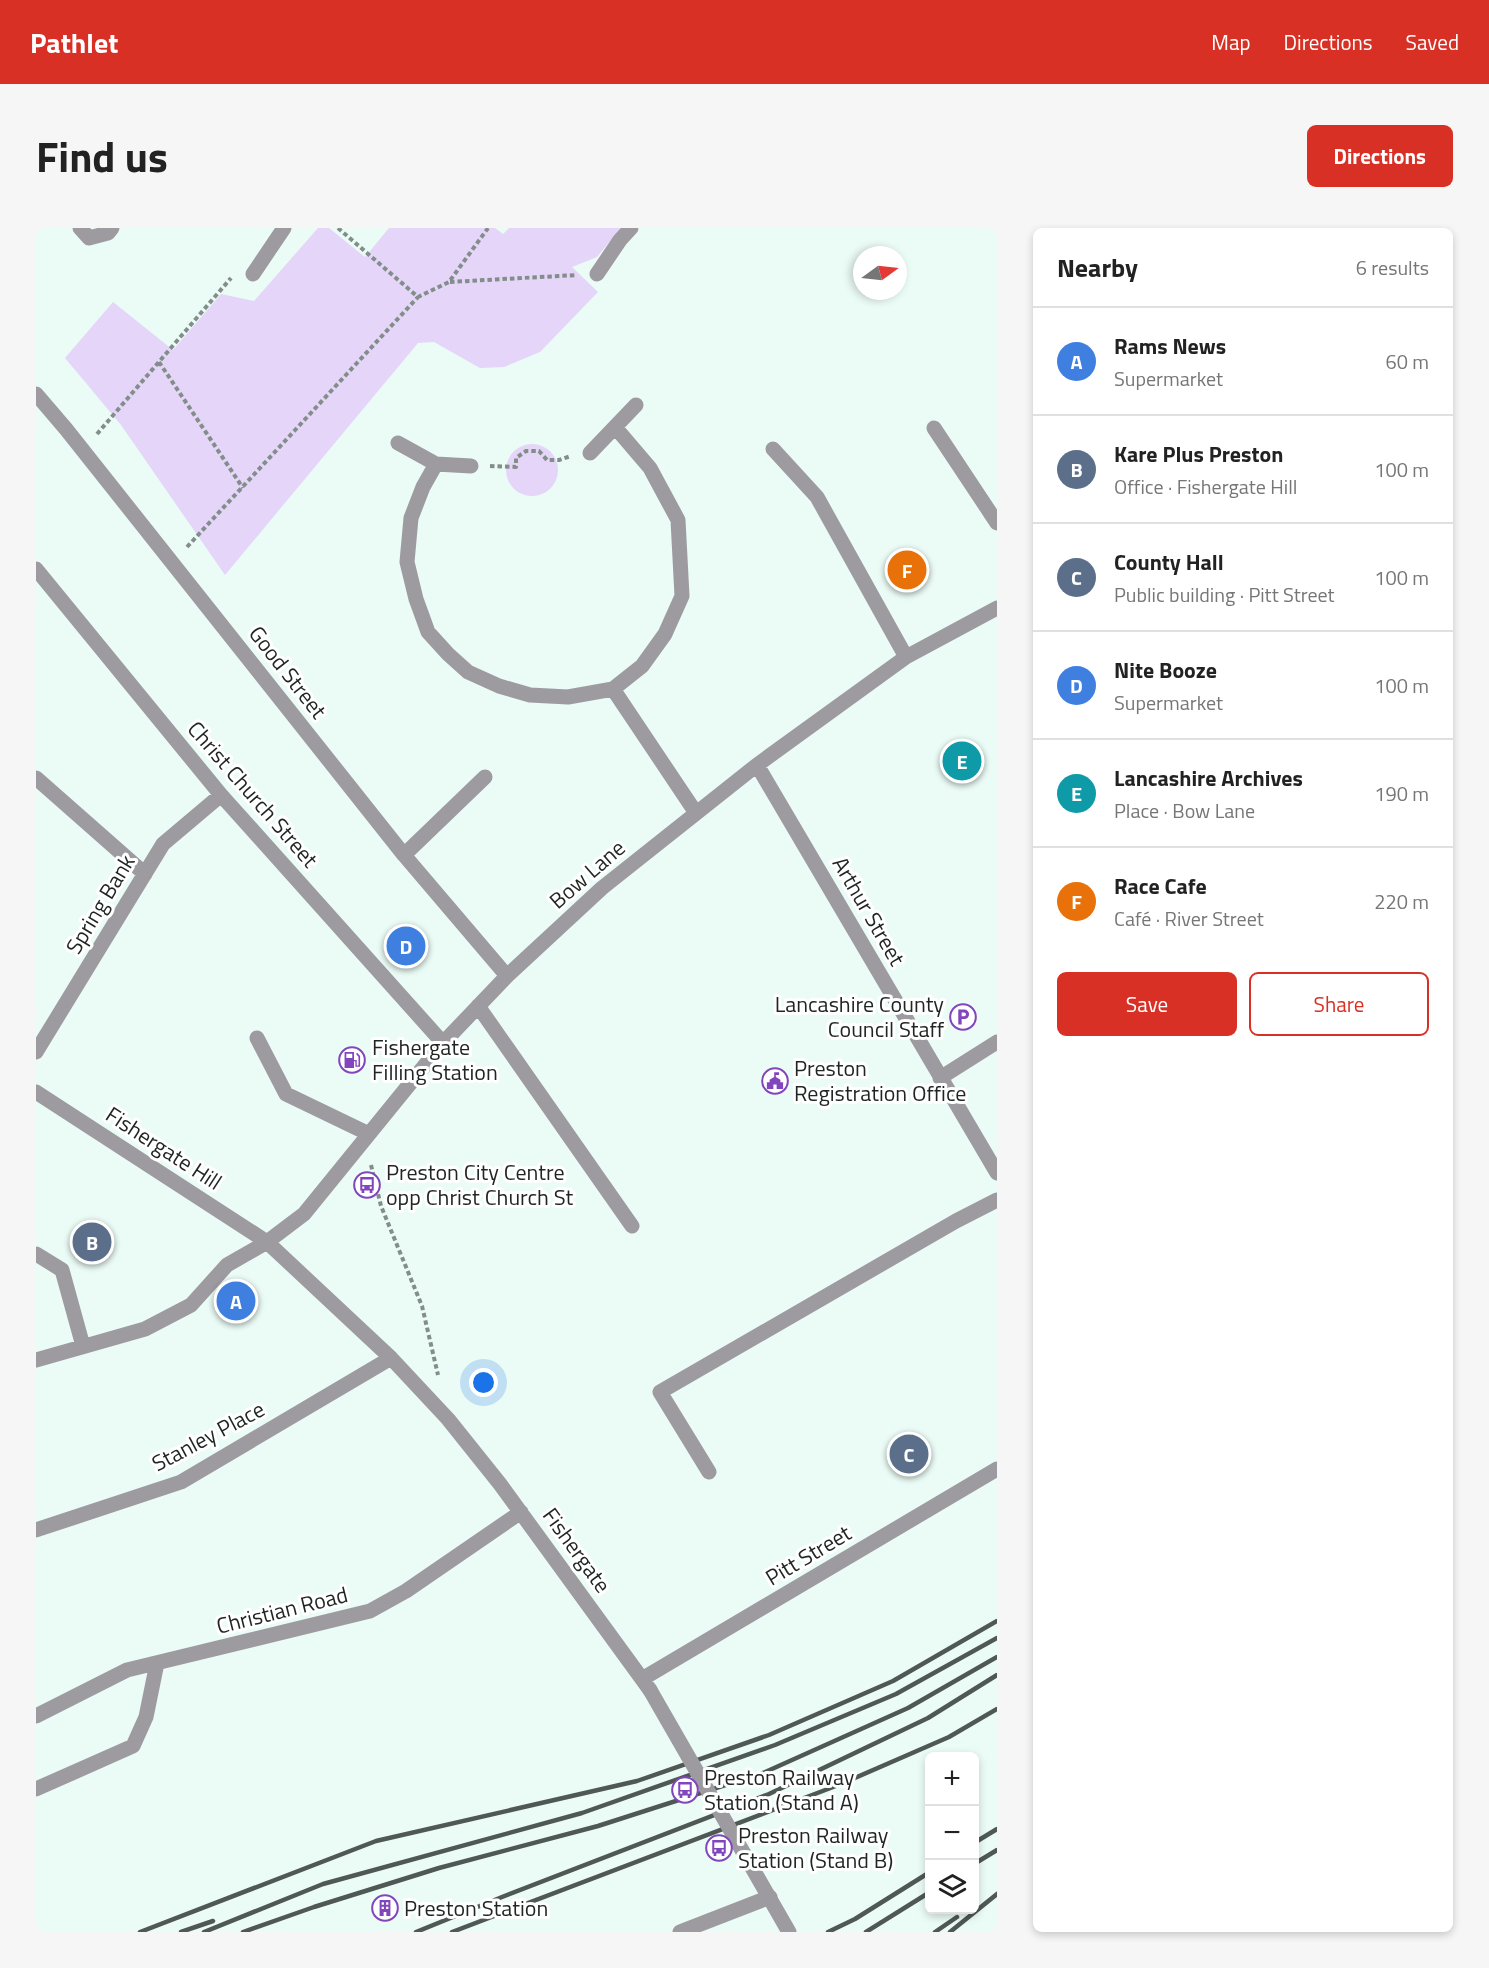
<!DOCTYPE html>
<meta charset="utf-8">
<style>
body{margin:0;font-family:"Titillium Web",sans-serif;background:#f6f6f6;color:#222}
.controls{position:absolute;right:18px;bottom:18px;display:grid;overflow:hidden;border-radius:9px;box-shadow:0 3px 9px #0003}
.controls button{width:54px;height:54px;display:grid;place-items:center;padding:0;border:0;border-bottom:2px solid #e0e0e0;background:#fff;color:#222;font:30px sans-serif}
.compass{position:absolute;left:817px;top:18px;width:54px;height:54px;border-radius:50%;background:#fff;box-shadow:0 3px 9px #0003;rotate:75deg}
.you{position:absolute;left:448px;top:1155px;width:21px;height:21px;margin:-15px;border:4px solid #fff;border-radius:50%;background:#1a73e8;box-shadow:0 0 0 9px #1a73e833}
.badge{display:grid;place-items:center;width:39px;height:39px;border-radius:50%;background:#d93025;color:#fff;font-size:20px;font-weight:700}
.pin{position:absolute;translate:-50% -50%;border:3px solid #fff;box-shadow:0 2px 6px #0006}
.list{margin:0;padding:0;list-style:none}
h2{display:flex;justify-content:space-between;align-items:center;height:78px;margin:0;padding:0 24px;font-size:26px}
h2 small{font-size:20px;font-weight:400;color:#767676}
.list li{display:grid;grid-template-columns:39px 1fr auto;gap:18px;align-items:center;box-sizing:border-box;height:108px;padding:0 24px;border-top:2px solid #e0e0e0}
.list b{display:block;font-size:22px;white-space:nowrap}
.list p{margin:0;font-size:20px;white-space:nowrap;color:#767676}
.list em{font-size:20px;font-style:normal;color:#767676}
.actions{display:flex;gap:12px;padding:18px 24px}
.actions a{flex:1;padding:14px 0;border:2px solid #d93025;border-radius:9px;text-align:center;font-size:21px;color:#d93025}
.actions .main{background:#d93025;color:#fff}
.icon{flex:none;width:33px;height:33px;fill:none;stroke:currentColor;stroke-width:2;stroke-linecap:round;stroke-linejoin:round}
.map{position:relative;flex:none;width:961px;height:1704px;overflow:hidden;border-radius:9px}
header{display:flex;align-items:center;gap:36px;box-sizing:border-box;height:84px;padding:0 30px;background:#d93025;color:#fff}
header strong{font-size:28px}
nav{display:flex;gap:33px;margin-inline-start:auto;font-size:21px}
.intro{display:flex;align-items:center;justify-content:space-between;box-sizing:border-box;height:144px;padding:0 36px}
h1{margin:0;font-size:42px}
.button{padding:15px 27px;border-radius:9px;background:#d93025;color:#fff;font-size:21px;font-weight:700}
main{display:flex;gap:36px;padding:0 36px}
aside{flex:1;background:#fff;border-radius:9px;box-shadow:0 3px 9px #0003}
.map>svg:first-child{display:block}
.green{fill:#e4d5f9}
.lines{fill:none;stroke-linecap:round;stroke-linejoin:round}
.path{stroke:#838e8b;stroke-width:4;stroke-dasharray:4.5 3;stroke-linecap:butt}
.minor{stroke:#9d9ba0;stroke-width:15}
.rail{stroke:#4f5855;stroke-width:4.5}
.minor-bridge{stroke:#9d9ba0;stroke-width:15}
.labels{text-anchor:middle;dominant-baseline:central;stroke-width:6;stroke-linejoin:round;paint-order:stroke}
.street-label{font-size:22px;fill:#1f2523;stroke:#fff}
.poi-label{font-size:22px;fill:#1f2523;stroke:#fff;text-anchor:start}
</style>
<header>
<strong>Pathlet</strong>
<nav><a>Map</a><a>Directions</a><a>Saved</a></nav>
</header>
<div class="intro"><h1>Find us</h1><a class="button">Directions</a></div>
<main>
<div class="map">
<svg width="961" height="1704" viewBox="0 0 961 1704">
<rect width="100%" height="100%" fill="#ebfbf6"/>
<path class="green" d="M282,0H293L329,29L353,0H459L467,6L473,0H585L561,29L536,39L562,64L504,124L468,139L444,140L398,114L382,115L189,347L85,197L29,130L77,74L137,122L185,66L218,73Z
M470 242a26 26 0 1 1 52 0a26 26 0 1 1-52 0Z"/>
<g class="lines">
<path class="path" d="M302,0L382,69L413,54L452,0
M414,54L541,47
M123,134L207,260
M61,206L195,50
M454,238L480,239V230L490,223H503L511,232H523L535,228
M151,319L382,69
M335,937L345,978L386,1078L402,1147"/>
<path class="minor" d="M44,0L53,10L72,5L76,0
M217,46L248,0
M561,46L584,12L595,0
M0,166L30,201L368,627L471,748
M898,200L961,295
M362,215L400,236L435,238
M737,221L781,269L870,429
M554,225L600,177
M400,236L387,259L375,290L371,334L380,371L392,404L412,426L432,444L463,458L494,467L532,469L577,461L606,438L629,406L646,368L642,292L614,240L579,199
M0,341L185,567L407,815
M577,461L660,585
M721,537L961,945
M0,550L109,646
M368,627L449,549
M442,778L596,998
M221,810L250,866L333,906
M0,824L127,616L185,567
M904,850L961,814
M0,864L231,1014L355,1130L412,1191L464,1256L614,1462
M0,1026L26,1042L47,1118
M0,1132L109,1101L155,1077L191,1037L231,1014L268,986L407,815L471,748L566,660L721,537L870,429L961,380
M673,1244L624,1164L920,993L961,972
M0,1302L145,1254L355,1130
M606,1451L961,1241
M0,1488L91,1442L334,1383L370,1363L485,1284
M0,1561L97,1518L110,1489L121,1435
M644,1704L734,1669"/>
<path class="rail" d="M938,1615L961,1601
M938,1636L961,1622
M104,1704L340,1613L601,1553L733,1507L857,1453L961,1393
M145,1704L177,1693
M168,1704L287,1656L546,1585L739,1517L860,1466L961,1410
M207,1704L278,1679L403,1640L562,1598L727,1545L872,1480L961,1429
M380,1704L466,1669L733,1566L892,1490L961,1447
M416,1704L805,1556L913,1509L961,1481
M792,1704L819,1691L894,1644
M830,1704L894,1664
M899,1704L921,1689
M914,1704L961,1666"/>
<path class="minor-bridge" d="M614,1462L753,1704"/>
</g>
<defs>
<g id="parking-ring" transform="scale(1.35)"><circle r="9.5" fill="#fff" stroke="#8246bc" stroke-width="1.5"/><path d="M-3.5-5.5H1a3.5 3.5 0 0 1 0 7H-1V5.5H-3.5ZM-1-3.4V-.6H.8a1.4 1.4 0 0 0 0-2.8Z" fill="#8246bc"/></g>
<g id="fuel-ring" transform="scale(1.35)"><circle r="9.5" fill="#fff" stroke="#8246bc" stroke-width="1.5"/><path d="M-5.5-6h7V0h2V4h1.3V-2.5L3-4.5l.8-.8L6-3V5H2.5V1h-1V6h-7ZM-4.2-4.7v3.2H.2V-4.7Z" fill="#8246bc"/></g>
<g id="civic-ring" transform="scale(1.35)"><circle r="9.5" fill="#fff" stroke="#8246bc" stroke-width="1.5"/><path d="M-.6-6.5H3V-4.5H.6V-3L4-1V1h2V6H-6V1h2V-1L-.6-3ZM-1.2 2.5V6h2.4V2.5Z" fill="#8246bc"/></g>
<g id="bus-ring" transform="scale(1.35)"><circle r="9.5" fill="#fff" stroke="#8246bc" stroke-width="1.5"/><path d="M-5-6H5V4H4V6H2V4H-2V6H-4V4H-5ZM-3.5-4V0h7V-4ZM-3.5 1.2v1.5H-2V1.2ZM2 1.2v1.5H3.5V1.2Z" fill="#8246bc"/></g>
<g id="building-ring" transform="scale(1.35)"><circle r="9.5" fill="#fff" stroke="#8246bc" stroke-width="1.5"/><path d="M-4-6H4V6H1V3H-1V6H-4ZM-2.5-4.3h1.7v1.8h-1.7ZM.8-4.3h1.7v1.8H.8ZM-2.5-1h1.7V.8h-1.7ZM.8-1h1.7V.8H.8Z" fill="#8246bc"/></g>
</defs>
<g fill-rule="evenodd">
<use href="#parking-ring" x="927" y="789"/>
<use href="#fuel-ring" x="316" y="832"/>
<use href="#civic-ring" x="739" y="853"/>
<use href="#bus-ring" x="331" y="957"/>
<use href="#bus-ring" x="649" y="1562"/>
<use href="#bus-ring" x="683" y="1620"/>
<use href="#building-ring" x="349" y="1680"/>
</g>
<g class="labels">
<g class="street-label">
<text transform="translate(252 444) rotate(52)">Good Street</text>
<text transform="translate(217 566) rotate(49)">Christ Church Street</text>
<text transform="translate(551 646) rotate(-41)">Bow Lane</text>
<text transform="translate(64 676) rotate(-59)">Spring Bank</text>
<text transform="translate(833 683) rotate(60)">Arthur Street</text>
<text transform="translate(128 920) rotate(33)">Fishergate Hill</text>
<text transform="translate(172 1208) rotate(-28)">Stanley Place</text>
<text transform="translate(541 1322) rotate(54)">Fishergate</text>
<text transform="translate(772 1327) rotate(-31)">Pitt Street</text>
<text transform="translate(246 1382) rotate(-14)">Christian Road</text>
</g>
<g class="poi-label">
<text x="908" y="776" text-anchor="end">Lancashire County<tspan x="908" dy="25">Council Staff</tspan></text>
<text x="336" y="819">Fishergate<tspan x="336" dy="25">Filling Station</tspan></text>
<text x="758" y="840">Preston<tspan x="758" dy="25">Registration Office</tspan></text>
<text x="350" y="944">Preston City Centre<tspan x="350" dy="25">opp Christ Church St</tspan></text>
<text x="668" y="1549">Preston Railway<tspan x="668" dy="25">Station (Stand A)</tspan></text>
<text x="702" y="1607">Preston Railway<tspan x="702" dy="25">Station (Stand B)</tspan></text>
<text x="368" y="1680">Preston Station</text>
</g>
</g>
</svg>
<div class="controls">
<button>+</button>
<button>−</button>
<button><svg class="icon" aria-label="layers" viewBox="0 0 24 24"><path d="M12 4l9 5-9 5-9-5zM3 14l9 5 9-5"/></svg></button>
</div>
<svg class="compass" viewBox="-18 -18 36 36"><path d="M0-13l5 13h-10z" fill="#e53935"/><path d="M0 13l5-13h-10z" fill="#767676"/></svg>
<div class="you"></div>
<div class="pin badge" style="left:200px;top:1073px;background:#3f7fe0">A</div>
<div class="pin badge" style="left:56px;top:1014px;background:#5c6f8a">B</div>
<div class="pin badge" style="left:873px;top:1226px;background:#5c6f8a">C</div>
<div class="pin badge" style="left:370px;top:718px;background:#3f7fe0">D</div>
<div class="pin badge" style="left:926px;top:533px;background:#0f9aa8">E</div>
<div class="pin badge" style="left:871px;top:342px;background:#e8710a">F</div>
</div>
<aside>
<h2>Nearby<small>6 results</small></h2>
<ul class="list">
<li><span class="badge" style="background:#3f7fe0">A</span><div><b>Rams News</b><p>Supermarket</p></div><em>60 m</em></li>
<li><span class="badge" style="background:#5c6f8a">B</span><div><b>Kare Plus Preston</b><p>Office · Fishergate Hill</p></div><em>100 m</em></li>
<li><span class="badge" style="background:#5c6f8a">C</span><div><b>County Hall</b><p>Public building · Pitt Street</p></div><em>100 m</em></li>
<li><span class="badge" style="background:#3f7fe0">D</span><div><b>Nite Booze</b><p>Supermarket</p></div><em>100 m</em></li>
<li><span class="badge" style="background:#0f9aa8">E</span><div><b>Lancashire Archives</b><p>Place · Bow Lane</p></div><em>190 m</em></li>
<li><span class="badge" style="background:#e8710a">F</span><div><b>Race Cafe</b><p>Café · River Street</p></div><em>220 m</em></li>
</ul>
<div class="actions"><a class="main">Save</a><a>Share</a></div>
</aside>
</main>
